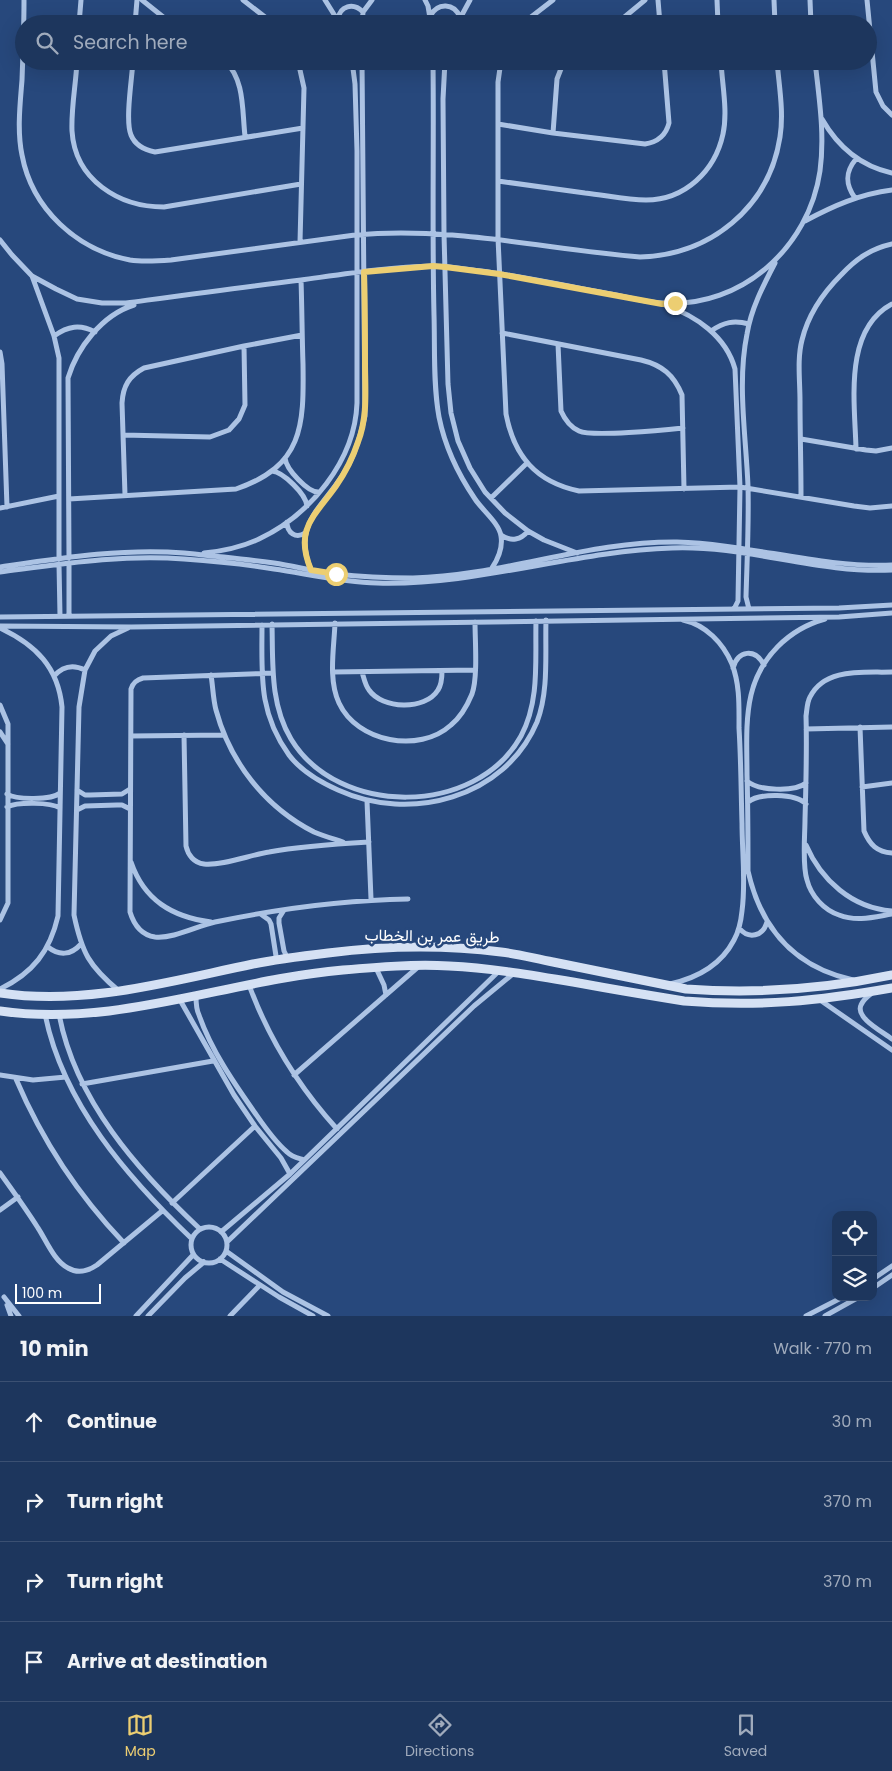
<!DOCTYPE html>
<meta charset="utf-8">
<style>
body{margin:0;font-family:Poppins,Vazirmatn,sans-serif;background:#2a4166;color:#f1f3f6}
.controls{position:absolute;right:15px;bottom:15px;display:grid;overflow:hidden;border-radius:10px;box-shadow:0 5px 20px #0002}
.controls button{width:45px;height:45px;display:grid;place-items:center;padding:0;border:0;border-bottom:1px solid #3b5072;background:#1d365d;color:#f1f3f6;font:25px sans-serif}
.scale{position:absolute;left:15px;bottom:12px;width:86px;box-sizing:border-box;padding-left:5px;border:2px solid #fff;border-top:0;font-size:14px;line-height:18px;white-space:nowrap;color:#fff;-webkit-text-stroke:4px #27487c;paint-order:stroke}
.stop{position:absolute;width:15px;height:15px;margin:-11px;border:4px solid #ecce72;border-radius:50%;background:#fff}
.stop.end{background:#ecce72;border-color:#fff;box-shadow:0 1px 5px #0008}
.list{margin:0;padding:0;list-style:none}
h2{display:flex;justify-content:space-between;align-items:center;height:65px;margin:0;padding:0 20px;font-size:21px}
h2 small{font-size:16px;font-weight:400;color:#a0abbc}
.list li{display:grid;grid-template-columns:32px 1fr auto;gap:15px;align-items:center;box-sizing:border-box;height:80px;padding:0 20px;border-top:1px solid #3b5072}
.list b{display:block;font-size:19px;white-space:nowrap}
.list em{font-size:16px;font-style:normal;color:#a0abbc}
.icon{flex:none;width:28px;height:28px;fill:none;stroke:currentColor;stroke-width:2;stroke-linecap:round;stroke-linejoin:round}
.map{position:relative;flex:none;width:892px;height:1316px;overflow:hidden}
.search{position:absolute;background:#1d365d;box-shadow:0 5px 20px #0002;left:15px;right:15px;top:15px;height:55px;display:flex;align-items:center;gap:12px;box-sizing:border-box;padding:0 18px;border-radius:28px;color:#a0abbc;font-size:19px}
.sheet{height:385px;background:#1d365d}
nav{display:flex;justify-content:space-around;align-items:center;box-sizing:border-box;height:70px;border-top:1px solid #3b5072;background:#1d365d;font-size:14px;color:#a0abbc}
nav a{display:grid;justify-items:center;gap:2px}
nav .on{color:#ecce72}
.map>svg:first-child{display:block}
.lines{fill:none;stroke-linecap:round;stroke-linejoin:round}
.street{stroke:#acc3e4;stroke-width:5}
.secondary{stroke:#d5e1f4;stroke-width:9}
.route{stroke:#ecce72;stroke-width:6}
.labels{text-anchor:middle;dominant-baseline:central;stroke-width:5;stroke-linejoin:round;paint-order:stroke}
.street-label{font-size:16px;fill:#fff;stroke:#27487c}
</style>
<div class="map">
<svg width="892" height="1316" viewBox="0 0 892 1316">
<rect width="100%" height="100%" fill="#27487c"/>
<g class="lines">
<path class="street" d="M24,0C24,27 23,53 22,80C20,105 17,131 22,155C32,209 77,250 130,260C143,262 157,261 171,260L355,235C452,226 544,249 640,257C710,255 769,208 780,137C784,112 779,86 777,61
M142,0L172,24
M243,0L274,24
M325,0L340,24
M425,0L428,6L431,24
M658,0L660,24
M717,0L718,24
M774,0L775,24
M810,0L811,24
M867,0L876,92L883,106L892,115
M430,16C438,2 454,3 460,17
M338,19C340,6 353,2 363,12
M79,24L81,0
M135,24L137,0
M362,24L363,12L372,0
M457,24L470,0
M522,24L553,0
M616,24L645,0
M77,61C76,84 71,108 72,131C75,180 119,207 164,207L301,184
M133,61C132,78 125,121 131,135C135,145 145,150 155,152L303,128
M225,61C245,80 242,111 245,136
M298,61L304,88L300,242
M433,61C434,146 432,230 434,315C435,348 433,384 439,417C445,447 458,474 475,499C483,511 499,523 501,536C503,548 498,559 492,568
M445,61L443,99L444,234L448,384L451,413L458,441L470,468L485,492L505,513L528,531L544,540L577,553
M501,61L498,82V238L506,414C514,456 536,482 579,491L740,487L854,506L870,508L892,506
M822,119C838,147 860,166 892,173
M498,124L553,133L645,144C658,142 666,135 669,123L664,61
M553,133L557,79L564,61
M498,181C527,185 556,189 585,193C605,195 626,200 646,200C685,200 715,171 723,134C728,111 722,84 721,61
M855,198C845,184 845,172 856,159
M805,221C833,206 860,194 892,190
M0,240L12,255L32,276L56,289L77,299L102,303H126C185,295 243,287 301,280C345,274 389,267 433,266C449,266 465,269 481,271C526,277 571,287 616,295C632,298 648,303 664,303C742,308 809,247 820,171C825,134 819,98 815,61
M32,276L54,336L59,358V559
M665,305C696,316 726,336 735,369L740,487L738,601L734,609
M711,331C724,322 734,320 749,324
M502,333L641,360C662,365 674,375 682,395L684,489
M54,336C68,326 80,324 95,332
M558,344L561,411C565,420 570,427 579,431C592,437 664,430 683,428
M0,352L2,364L7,507
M123,435L210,437L229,430L239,419L245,405L244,346
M801,439L866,450L876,451L892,448
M856,449C855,403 843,330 892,304
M285,458C286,469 308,493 319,492
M272,471C283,472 306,494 307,506
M125,495L122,403C123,386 129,376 144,368L244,346L302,335
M801,496C801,464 800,432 800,401C800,380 797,359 802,340C808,315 823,293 841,275C856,259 870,249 892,244
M491,498L527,463
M69,499L236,489C303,466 304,426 303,364C302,336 302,308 301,280
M0,508L59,496
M287,522C287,533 296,539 305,533
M501,535C511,542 521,540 528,531
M204,553C223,551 242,547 259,539C310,515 355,461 357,403V151L355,84L352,61
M69,558L68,378C77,348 102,315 134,305
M69,563V616
M59,564L60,616
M0,567C61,558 123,548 184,553C214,556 244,559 274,563C295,566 315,572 336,574C362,577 387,578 413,578C502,576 588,541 677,542C749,544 820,568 892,565
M311,570C290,520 329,504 349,464C357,449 361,433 365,416L362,61
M0,572C61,564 123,554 184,559C214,561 244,564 274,569C308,574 342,582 377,583C477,586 573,551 672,548C746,545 818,574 892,570
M749,609L746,597C747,560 749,523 748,486C746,436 737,383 747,334C751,309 763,286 775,263
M0,617L839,608L892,605
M825,619C789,629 760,657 751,695C745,721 747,749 747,775C748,807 748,839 748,871C761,929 794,967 853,980
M335,623C334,649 328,679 339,703C357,742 419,754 451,725C461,717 467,706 472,694C478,677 475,641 475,622
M272,624C273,664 270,704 291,739C338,817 476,817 521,736C540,701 535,659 536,621
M262,625C262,675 258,712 289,755C301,771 320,782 338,790C410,823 505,798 537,722C549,691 545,653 546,620
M0,626L131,627L839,617L892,613
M733,668C738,650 755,648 764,665
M333,672L475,670
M362,672C364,678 365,685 369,690C382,709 425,711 438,690C442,684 442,677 442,671
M892,672C864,673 825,667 810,697C807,702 807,710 806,716C807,750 806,785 805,819C805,836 802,865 807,880C811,896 824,910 839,915C857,922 874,917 892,914
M273,673L143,678C136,680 133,683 131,689L130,912C134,925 141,935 155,937C173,939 197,926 215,922C278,909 343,900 408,899
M211,675C213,687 213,699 216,710C230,762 265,807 314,832C323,836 334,839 343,842
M54,676C63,666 73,664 85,670
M0,705L8,724V903L0,920
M860,727L864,831C870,845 877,852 892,853
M806,729L892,727
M0,732L8,744
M184,735L186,846C188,855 194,863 204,864C222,866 250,855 269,852C302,846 335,844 369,842
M131,736L224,735
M747,781C758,791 795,792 806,783
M862,787L892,783
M77,790L85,795H90L122,794L130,789
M7,794C16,800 52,800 60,793
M367,801L371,899
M748,802C759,793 795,793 806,804
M7,807C17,802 51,802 60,808
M77,810L85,806L117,805H122L130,809
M806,845C821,880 852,908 892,911
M131,862C144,900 172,917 211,922
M284,910L279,918V923L284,951L288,959
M262,915L269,920L271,924L276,956L274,961
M739,928C749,940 763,936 767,922
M48,947C59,956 71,955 80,945
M376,968L384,985L386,995
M670,984C697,978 721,965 734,940C739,931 741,921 742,911C746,882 742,852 742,823C741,791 741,760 739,728C739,706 740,685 732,664C723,643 706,625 683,620
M249,985C269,1039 298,1086 337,1129
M0,989C33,973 50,951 58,916L62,707C58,667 36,645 0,628
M119,991C89,966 82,953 74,915L79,707L85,670L95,651L111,636L128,628
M872,993C868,996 863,1000 861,1005C855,1018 883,1032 892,1039
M196,996C196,1003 196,1009 199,1015C211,1050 234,1083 255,1113C264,1126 274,1141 287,1152C292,1157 298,1158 304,1160
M180,1000L234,1095L255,1126L281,1158L290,1174
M820,1000L892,1050
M45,1014C63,1104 128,1178 192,1239
M59,1014C75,1100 138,1171 200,1229
M0,1075L33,1080L66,1077
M294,1075L418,967
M16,1079C42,1140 78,1195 124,1243
M82,1084L213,1061
M0,1173C13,1191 26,1209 38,1228C46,1240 54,1261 68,1268C78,1274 88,1271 97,1265L162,1211
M172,1203L255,1126
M0,1210L18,1197
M191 1245a18 18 0 1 1 36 0a18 18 0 1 1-36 0Z
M221,1232L290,1174L500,970
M227,1242L474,1006L514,973
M226,1251L283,1292L328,1316
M220,1259L279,1297L313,1316
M873,1279L892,1266
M873,1288L892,1275
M4,1297L19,1316
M7,1305L11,1316
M136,1316L193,1255
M148,1316L185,1278L204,1262
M230,1316L260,1285
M806,1316L843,1297
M825,1316L859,1297"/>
<path class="secondary" d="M0,993C86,1006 170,981 253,964C278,959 303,956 328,953C383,946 446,945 501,952C519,954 536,959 553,962C598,971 642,980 686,989C754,994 825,989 892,975
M0,1011C117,1028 228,980 343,970C378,967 414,964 449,966C491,968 531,975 573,982C610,989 647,995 684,1001C759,1007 819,1001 892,988"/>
</g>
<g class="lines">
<path class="route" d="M336,574L311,570C294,529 314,517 336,486C345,473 353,457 358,442C368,416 365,390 365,363C365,332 365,302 364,272L433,266L445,267L499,274L662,304L675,303"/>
</g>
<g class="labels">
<g class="street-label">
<text transform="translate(432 936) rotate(1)">طريق عمر بن الخطاب</text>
</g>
</g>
</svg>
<div class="controls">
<button><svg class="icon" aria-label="locate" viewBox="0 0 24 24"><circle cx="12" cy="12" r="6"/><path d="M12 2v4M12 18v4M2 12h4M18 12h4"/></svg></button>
<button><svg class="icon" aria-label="layers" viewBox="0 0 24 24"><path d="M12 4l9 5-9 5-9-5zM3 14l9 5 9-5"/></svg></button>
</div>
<div class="scale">100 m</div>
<div class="stop" style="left:336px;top:574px"></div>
<div class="stop end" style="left:675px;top:303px"></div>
<div class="search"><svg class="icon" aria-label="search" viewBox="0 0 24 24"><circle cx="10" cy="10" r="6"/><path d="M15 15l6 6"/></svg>Search here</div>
</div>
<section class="sheet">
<h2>10 min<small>Walk · 770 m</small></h2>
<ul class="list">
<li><svg class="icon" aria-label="ahead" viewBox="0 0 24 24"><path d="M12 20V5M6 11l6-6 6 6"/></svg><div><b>Continue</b></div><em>30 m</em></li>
<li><svg class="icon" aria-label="right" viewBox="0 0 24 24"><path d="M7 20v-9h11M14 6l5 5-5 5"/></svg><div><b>Turn right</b></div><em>370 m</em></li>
<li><svg class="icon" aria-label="right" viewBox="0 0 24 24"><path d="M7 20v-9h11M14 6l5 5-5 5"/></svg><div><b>Turn right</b></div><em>370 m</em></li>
<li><svg class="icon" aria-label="arrive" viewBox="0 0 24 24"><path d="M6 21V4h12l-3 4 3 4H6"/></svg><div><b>Arrive at destination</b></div></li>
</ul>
</section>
<nav>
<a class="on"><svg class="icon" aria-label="map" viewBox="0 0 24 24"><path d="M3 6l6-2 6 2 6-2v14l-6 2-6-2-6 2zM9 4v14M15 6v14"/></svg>Map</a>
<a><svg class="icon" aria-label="directions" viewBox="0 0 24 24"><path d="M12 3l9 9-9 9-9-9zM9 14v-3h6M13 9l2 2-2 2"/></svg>Directions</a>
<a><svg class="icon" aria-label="saved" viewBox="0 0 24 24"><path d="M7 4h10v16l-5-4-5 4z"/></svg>Saved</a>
</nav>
